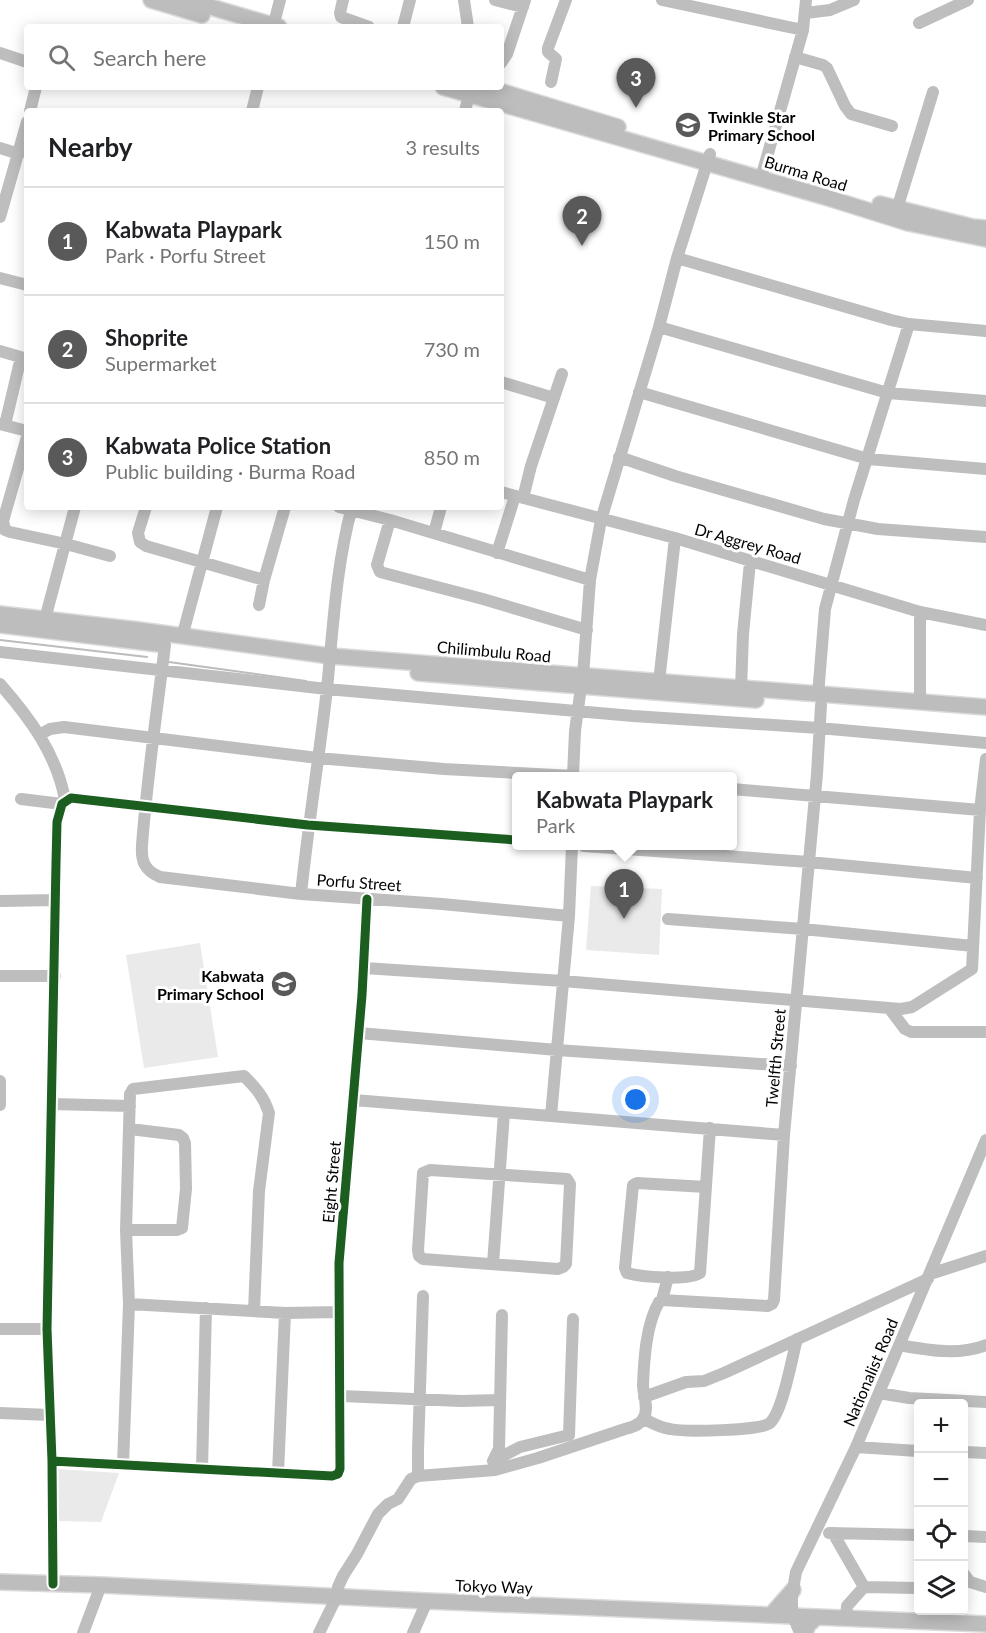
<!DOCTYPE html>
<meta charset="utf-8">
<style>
body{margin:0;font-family:Lato,sans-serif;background:#f6f6f6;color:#202124}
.controls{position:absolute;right:18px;bottom:18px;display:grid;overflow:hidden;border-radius:6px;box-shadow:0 3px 15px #0003}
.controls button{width:54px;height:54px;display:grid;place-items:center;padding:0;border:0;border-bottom:2px solid #e0e0e0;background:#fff;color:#202124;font:30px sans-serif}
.you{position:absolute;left:636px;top:1100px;width:21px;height:21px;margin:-15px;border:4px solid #fff;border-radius:50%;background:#1a73e8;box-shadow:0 0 0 9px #1a73e833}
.badge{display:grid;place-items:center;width:39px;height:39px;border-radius:50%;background:#595959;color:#fff;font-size:20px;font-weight:700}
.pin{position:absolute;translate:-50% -50px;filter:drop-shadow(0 2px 3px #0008)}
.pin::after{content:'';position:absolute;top:32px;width:21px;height:18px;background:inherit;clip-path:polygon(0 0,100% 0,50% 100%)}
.popup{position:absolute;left:512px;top:772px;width:225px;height:78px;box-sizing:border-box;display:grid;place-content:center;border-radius:6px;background:#fff;filter:drop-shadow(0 2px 4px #0005);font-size:20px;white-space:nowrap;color:#757577}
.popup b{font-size:22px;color:#202124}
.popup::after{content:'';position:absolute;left:50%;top:100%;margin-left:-12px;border:12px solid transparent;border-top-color:#fff}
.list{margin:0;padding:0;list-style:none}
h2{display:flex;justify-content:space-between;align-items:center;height:78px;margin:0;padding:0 24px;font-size:26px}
h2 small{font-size:20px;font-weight:400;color:#757577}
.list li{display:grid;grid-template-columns:39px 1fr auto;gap:18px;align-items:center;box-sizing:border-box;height:108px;padding:0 24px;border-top:2px solid #e0e0e0}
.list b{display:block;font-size:22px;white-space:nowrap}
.list p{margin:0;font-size:20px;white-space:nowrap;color:#757577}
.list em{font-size:20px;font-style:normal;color:#757577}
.icon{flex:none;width:33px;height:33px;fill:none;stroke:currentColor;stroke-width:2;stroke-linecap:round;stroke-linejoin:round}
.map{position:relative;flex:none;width:986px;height:1633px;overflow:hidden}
.search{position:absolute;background:#fff;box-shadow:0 3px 15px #0003;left:24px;top:24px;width:480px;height:66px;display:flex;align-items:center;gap:15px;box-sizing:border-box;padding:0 21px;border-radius:6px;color:#757577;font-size:22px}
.panel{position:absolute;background:#fff;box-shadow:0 3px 15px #0003;left:24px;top:108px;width:480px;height:402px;border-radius:6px}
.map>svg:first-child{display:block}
.green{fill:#eaeaea}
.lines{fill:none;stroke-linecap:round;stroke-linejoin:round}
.stream{stroke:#bcbcbc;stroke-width:2}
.major-casing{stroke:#dbdbdb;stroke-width:18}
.minor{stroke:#bebebe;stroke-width:12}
.major{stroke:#bdbdbd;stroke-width:15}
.cycleway-casing{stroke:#fff;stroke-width:13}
.cycleway{stroke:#1b5e20;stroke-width:9}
.labels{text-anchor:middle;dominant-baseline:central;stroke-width:6;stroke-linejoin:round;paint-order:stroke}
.poi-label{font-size:16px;font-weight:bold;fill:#000;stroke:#fff;text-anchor:start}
.street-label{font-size:16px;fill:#000;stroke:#fff}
</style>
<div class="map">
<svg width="986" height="1633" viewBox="0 0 986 1633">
<rect width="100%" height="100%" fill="#fff"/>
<path class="green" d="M591,886L662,889L659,955L586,950Z
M200,943L218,1057L144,1068L126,955Z
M57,1469L119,1473L101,1522L58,1521Z"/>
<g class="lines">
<path class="stream" d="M0,640L147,657
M169,662L306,681"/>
<g class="major-casing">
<path id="major" d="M151,0L202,15
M187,0L279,27
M443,87L825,197L908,223L986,239
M486,87L618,127
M880,204L973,227L986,228
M0,614L139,630L330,656L986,707
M0,625L158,644
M418,673L756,700
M0,1582L101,1585L427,1601L986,1624
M771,1615L793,1590
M805,1633L808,1625L817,1617"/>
</g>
<path class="minor" d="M343,0L340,13L341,17L369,27
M464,0L468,27
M495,0L523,7
M662,0L803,30
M806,13L830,10L854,0
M919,23L968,0
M273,27L280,0
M403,27L410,0
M0,53L27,62
M795,57L823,65L827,68L845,106L851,114L892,126
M501,63L507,54L525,0
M551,82L556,59L548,52V48L566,0
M30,111L36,87
M252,111L258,87
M465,111L471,87
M0,148L19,154
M761,178L803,30L806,0
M897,209L933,92
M0,217L27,122
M677,258L891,320L909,324L986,331
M0,278L27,285
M659,327L888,393L986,401
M0,351L27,359
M501,382L554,398
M639,392L868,459L986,469
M0,424L27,431
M5,425L21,357
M27,437L3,521L5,530L10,532L66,544L110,556
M619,457L675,476L824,519L878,529L986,537
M501,492L675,538L920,612L986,625
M523,498L531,466L562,374
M146,507L138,533L140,542L146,546L264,580
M339,507L390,520L590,580
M390,520L377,565L380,572L483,599L587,630
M434,533L441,507
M497,553L515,496
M259,605L264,580L285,507
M45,619L75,507
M182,637L217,507
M165,645C157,711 147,778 142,845C141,861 144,870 160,877L301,894L442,904L569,916
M0,652L327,689L633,716L819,728L986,743
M583,676L590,580L601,520L659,327L677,258L710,154
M659,682L675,538
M0,684C30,718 57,755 65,800
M741,689L743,634L750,562
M818,695L825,609L854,500L909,324
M920,702V612
M39,735L50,729L64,727L318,758L444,769L574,776
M573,776L575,731L581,687
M732,789L980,810
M21,799L62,804
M584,846L809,862L977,878
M301,894C308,826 319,758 327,689C333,628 336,566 352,507
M0,901L55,900
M668,919L803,929L973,946
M364,968L563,981L901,1009L912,1007L972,969L980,810L986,759
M0,976H55
M889,1008L905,1029L911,1032H986
M359,1033L557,1050L791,1066
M0,1081V1105
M354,1100L784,1135
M52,1104L130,1106
M551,1116L569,916L572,846
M430,1170L567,1179L570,1184L566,1264L563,1267L558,1269L423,1259L419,1256L418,1250L423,1173Z
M706,1187L637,1183L633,1185L625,1268L627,1273C641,1277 689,1281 700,1273L710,1128
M126,1230H177L182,1228L186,1189L185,1143L183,1138L179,1135L130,1129
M493,1264L504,1113
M930,1274L986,1256
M662,1300L768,1306L772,1304L774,1300L784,1135L817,774L821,705
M129,1304L285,1313L339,1312
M0,1329H47
M899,1345C928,1350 958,1356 986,1345
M879,1393L909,1398L986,1402
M341,1396L461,1401L499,1400
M644,1397L686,1382L704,1381L724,1373L928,1279
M0,1413L50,1415
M644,1419C652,1423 661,1428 670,1429C684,1432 761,1431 770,1423C783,1411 792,1357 797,1339
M856,1447L918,1451
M964,1452L986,1453
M495,1460L520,1447L569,1435L573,1319
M52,1461L332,1476L338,1474L340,1469L339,1263L362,995L367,899
M493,1461L499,1449L502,1315
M123,1465L129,1304L126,1230L130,1094L133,1089L244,1076C256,1088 264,1097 269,1113L259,1191L254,1311
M202,1469L206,1308
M278,1473L285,1313
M418,1476V1450L423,1296
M829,1533L918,1535
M833,1533L864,1587L918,1588
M964,1536L986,1537
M964,1574L970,1582L986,1587
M53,1584L52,1461L47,1329L56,863L57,822L62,804L71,798L308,825L516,840
M846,1618L847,1606L864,1587
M83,1633L101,1585
M319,1633L337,1596L338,1587L343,1576L357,1554L378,1514L388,1504L398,1499L411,1479L418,1476L495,1470L538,1458L625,1429C632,1427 641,1425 644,1417C649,1408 643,1395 643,1385C644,1360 646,1324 659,1302L662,1300L668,1277
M413,1633L427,1601
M800,1633L793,1616L792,1607V1596L796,1572L856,1447L986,1140"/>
<use href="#major" class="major"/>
<g class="cycleway-casing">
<path id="cycleway" d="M52,1461L332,1476L338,1474L340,1469L339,1263L362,995L367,899
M53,1584L52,1461L47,1329L56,863L57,822L62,804L71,798L308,825L516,840"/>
</g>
<use href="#cycleway" class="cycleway"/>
</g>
<defs>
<g id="school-disc" transform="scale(1.35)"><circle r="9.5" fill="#595959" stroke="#fff"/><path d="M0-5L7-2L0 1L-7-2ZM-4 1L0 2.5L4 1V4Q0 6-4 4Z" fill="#fff"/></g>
</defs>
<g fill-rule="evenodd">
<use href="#school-disc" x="688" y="125"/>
<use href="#school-disc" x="284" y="984"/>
</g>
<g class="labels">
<g class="poi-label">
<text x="708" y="116">Twinkle Star<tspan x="708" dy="18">Primary School</tspan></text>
<text x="264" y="975" text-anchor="end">Kabwata<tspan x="264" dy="18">Primary School</tspan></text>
</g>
<g class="street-label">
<text transform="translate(806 173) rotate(17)">Burma Road</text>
<text transform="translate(748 543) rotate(16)">Dr Aggrey Road</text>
<text transform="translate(494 651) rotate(5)">Chilimbulu Road</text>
<text transform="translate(359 882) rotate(4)">Porfu Street</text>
<text transform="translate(775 1058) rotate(-85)">Twelfth Street</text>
<text transform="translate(331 1182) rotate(-85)">Eight Street</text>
<text transform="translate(870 1372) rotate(-67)">Nationalist Road</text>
<text transform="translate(494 1586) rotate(2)">Tokyo Way</text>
</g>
</g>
</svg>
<div class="controls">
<button>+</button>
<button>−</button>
<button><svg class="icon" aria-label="locate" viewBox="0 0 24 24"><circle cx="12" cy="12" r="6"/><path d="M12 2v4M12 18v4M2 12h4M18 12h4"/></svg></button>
<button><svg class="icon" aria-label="layers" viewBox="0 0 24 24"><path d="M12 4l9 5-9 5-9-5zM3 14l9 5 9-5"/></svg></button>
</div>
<div class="you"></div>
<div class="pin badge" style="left:624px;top:919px">1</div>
<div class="popup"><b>Kabwata Playpark</b>Park</div>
<div class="pin badge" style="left:582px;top:246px">2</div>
<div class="pin badge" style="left:636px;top:108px">3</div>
<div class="search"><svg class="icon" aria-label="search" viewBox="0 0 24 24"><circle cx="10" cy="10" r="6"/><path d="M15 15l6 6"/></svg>Search here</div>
<section class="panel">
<h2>Nearby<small>3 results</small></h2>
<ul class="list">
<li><span class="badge">1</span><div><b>Kabwata Playpark</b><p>Park · Porfu Street</p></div><em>150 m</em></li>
<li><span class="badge">2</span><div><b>Shoprite</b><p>Supermarket</p></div><em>730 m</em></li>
<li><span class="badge">3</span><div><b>Kabwata Police Station</b><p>Public building · Burma Road</p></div><em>850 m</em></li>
</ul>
</section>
</div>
